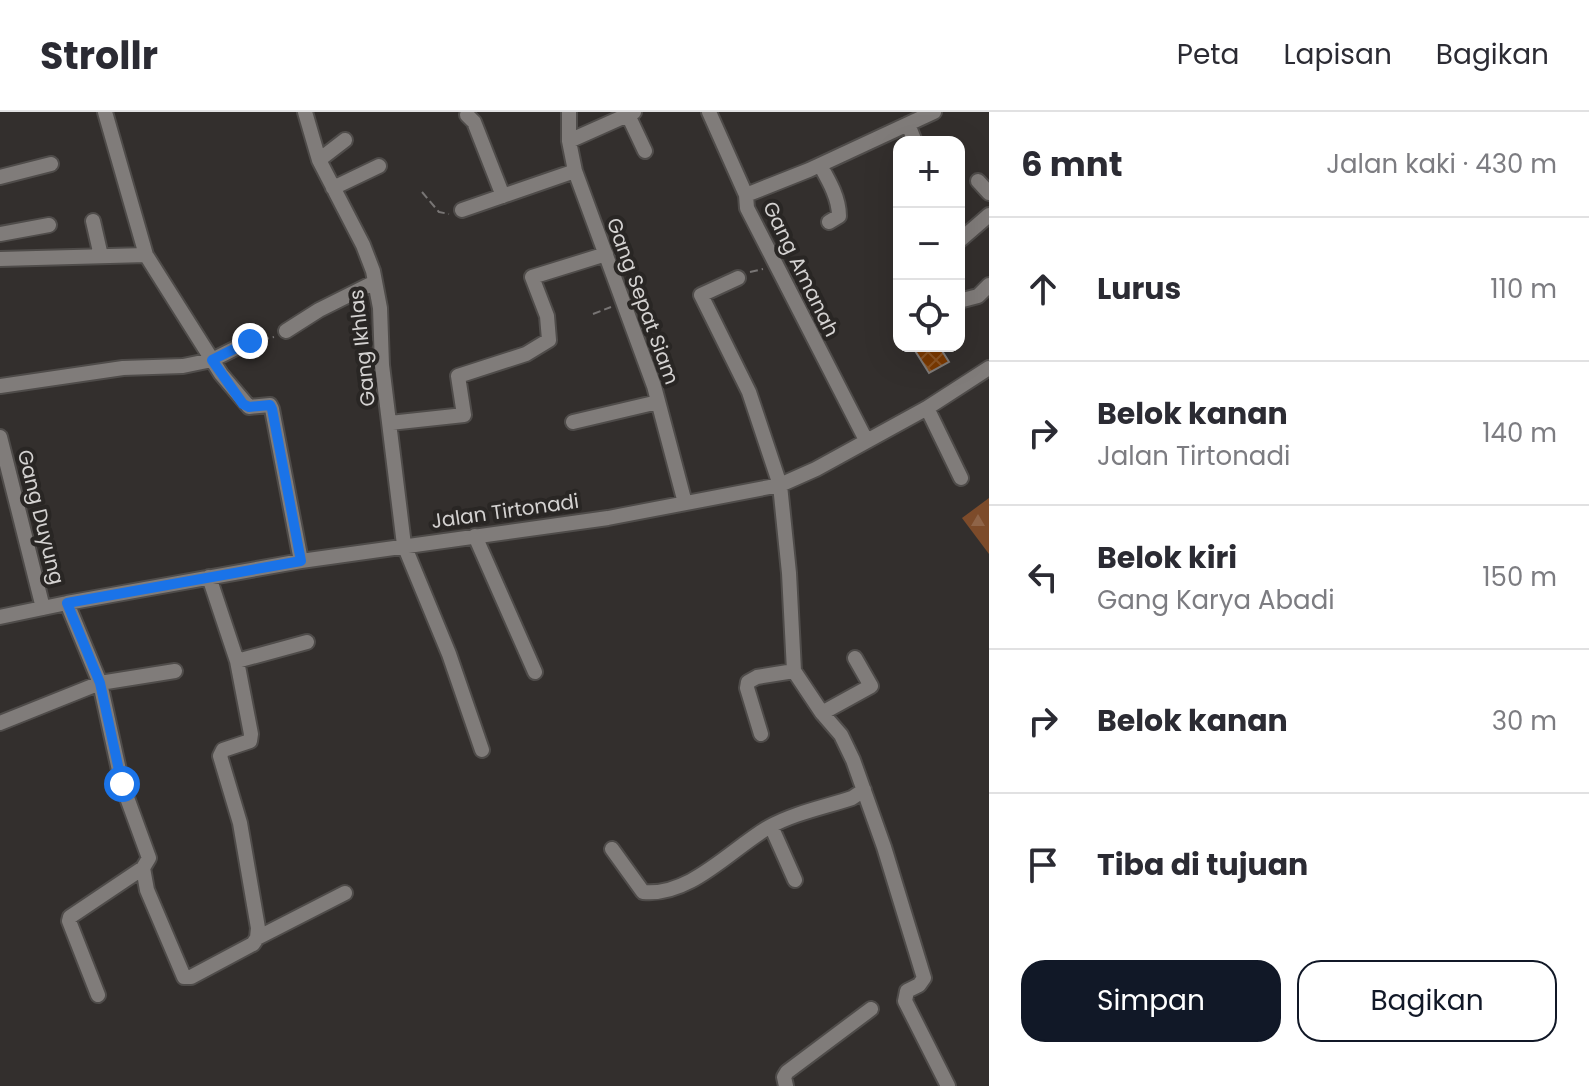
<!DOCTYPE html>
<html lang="id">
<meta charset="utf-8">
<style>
body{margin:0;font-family:Poppins,sans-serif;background:#f7f7f7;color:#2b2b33}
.controls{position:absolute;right:24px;top:24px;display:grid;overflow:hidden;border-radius:16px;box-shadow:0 8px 32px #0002}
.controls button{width:72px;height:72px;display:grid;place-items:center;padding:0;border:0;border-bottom:2px solid #e1e1e2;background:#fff;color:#2b2b33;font:40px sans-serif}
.stop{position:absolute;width:24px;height:24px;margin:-18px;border:6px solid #1a73e8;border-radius:50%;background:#fff}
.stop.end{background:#1a73e8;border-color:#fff;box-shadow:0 2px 8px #0008}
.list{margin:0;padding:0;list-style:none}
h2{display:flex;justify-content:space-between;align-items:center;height:104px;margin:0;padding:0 32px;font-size:34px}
h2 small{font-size:26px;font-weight:400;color:#7c7c81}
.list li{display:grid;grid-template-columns:52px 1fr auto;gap:24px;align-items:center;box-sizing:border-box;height:144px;padding:0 32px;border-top:2px solid #e1e1e2}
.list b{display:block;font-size:30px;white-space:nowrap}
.list p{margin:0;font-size:26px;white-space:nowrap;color:#7c7c81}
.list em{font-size:26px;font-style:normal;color:#7c7c81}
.actions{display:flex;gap:16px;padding:24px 32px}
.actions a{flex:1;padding:18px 0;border:2px solid #111827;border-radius:24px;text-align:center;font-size:28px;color:#111827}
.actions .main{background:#111827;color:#fff}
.icon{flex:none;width:44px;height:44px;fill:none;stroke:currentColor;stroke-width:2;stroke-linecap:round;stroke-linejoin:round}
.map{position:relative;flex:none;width:989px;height:974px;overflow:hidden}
header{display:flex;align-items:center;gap:48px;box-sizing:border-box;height:112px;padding:0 40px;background:#fff;border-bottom:2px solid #e1e1e2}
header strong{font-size:38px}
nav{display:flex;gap:44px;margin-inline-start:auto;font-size:28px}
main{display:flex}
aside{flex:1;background:#fff}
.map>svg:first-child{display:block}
.forest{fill:url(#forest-firs)}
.building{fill:url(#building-cross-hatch);stroke:#7e7a78;stroke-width:2}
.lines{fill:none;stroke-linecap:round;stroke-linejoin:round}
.minor-casing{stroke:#4f4c4a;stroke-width:18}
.path{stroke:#787574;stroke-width:2;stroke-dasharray:8 4;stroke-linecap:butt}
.minor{stroke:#807c7a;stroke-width:14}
.route{stroke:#1a73e8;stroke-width:10}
.labels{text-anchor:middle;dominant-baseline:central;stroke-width:8;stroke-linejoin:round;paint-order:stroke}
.street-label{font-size:20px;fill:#d4d2d1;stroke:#292624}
</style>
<header>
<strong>Strollr</strong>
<nav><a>Peta</a><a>Lapisan</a><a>Bagikan</a></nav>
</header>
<main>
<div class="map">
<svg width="989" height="974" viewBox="0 0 989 974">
<defs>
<pattern id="forest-firs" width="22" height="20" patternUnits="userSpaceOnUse" patternTransform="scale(2)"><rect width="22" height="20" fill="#7d4b2a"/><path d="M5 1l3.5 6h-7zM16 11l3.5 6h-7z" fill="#8f6448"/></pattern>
<pattern id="building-cross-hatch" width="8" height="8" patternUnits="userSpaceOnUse" patternTransform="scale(2)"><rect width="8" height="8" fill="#7b3900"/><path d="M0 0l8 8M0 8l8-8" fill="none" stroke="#8d5524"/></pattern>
</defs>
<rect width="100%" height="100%" fill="#332f2d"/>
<path class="forest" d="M989,386V442L962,406Z"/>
<path class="building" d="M915,234H939L949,250L929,261L914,237Z"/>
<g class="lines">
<g class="minor-casing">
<path id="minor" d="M105,0L146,143L221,262L249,295L270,293L272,297L301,449
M305,0L319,48L363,133L373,159L380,196L382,253L404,433L449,542L482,638
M569,0V29L575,59L654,274L685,391
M709,0L746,83L747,96L866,328
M467,3L474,10L503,84
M628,3L645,39
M908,12L915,30
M569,29L634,0
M319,48L345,28
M820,53C829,69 839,86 839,104L829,110
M0,65L51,52
M978,69L989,81
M333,76L379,54
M746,83L809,58L934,0
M462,98L575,59
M93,109L101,144
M0,122L49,113
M959,129L989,103
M0,147L146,143
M738,166L701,183L749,280L780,373L789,461L794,559L822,601L841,623L853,648L884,735L924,866L919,873L907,879L905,889L948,974
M959,189L978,184L989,173
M286,219L319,198L375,170
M0,274L123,256L183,254L212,248L250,229
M927,296L961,366
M573,310L658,290
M390,311L464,303L458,264L526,242L549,228L547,204L532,165L606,142
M0,325L43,496
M475,424L535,560
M67,491L100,571L122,672L149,746L143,756L70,805L69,809L98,883
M0,505L67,491L301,449L608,406L780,373L816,357L927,296L989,256
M237,549L307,530
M822,601L871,574L855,546
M0,611L100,571L175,559
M761,622L747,576L748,570L757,565L794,559
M771,714L795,768
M612,737L643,780C690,785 731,737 769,715C794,701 825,695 852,686L864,678
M143,756L147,778L184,865H191L253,832L257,826L258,816L240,711L220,644L223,638L250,629L251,622L237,549L209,465
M257,826L345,781
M786,974L784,965L787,960L871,897"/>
</g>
<path class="path" d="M422,80L439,100L449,102
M750,160L763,157
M593,202L611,195
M261,228L274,225"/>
<use href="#minor" class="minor"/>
</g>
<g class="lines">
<path class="route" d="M122,672L100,571L67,491L301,449L272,297L270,293L249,295L243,292L212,248L250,229"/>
</g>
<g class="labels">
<g class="street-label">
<text transform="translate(801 157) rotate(64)">Gang Amanah</text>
<text transform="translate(643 189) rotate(70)">Gang Sepat Siam</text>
<text transform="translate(362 236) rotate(-96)">Gang Ikhlas</text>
<text transform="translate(505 399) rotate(-8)">Jalan Tirtonadi</text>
<text transform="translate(41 405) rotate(76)">Gang Duyung</text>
</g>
</g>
</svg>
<div class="controls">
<button>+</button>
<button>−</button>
<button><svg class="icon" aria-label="locate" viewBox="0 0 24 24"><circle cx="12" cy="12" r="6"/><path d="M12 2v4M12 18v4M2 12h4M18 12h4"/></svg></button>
</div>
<div class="stop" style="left:122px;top:672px"></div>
<div class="stop end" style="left:250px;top:229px"></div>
</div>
<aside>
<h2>6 mnt<small>Jalan kaki · 430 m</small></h2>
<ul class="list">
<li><svg class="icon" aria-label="ahead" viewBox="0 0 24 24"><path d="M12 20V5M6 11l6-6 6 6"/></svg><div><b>Lurus</b></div><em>110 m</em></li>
<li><svg class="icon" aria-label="right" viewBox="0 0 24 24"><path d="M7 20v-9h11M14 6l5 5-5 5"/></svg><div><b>Belok kanan</b><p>Jalan Tirtonadi</p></div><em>140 m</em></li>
<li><svg class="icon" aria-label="left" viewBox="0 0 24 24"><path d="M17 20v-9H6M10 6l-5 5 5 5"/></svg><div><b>Belok kiri</b><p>Gang Karya Abadi</p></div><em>150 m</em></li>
<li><svg class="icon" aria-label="right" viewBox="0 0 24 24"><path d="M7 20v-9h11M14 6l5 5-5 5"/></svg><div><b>Belok kanan</b></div><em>30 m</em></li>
<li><svg class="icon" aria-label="arrive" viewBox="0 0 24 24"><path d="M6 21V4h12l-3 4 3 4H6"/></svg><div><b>Tiba di tujuan</b></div></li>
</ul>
<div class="actions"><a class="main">Simpan</a><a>Bagikan</a></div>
</aside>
</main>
